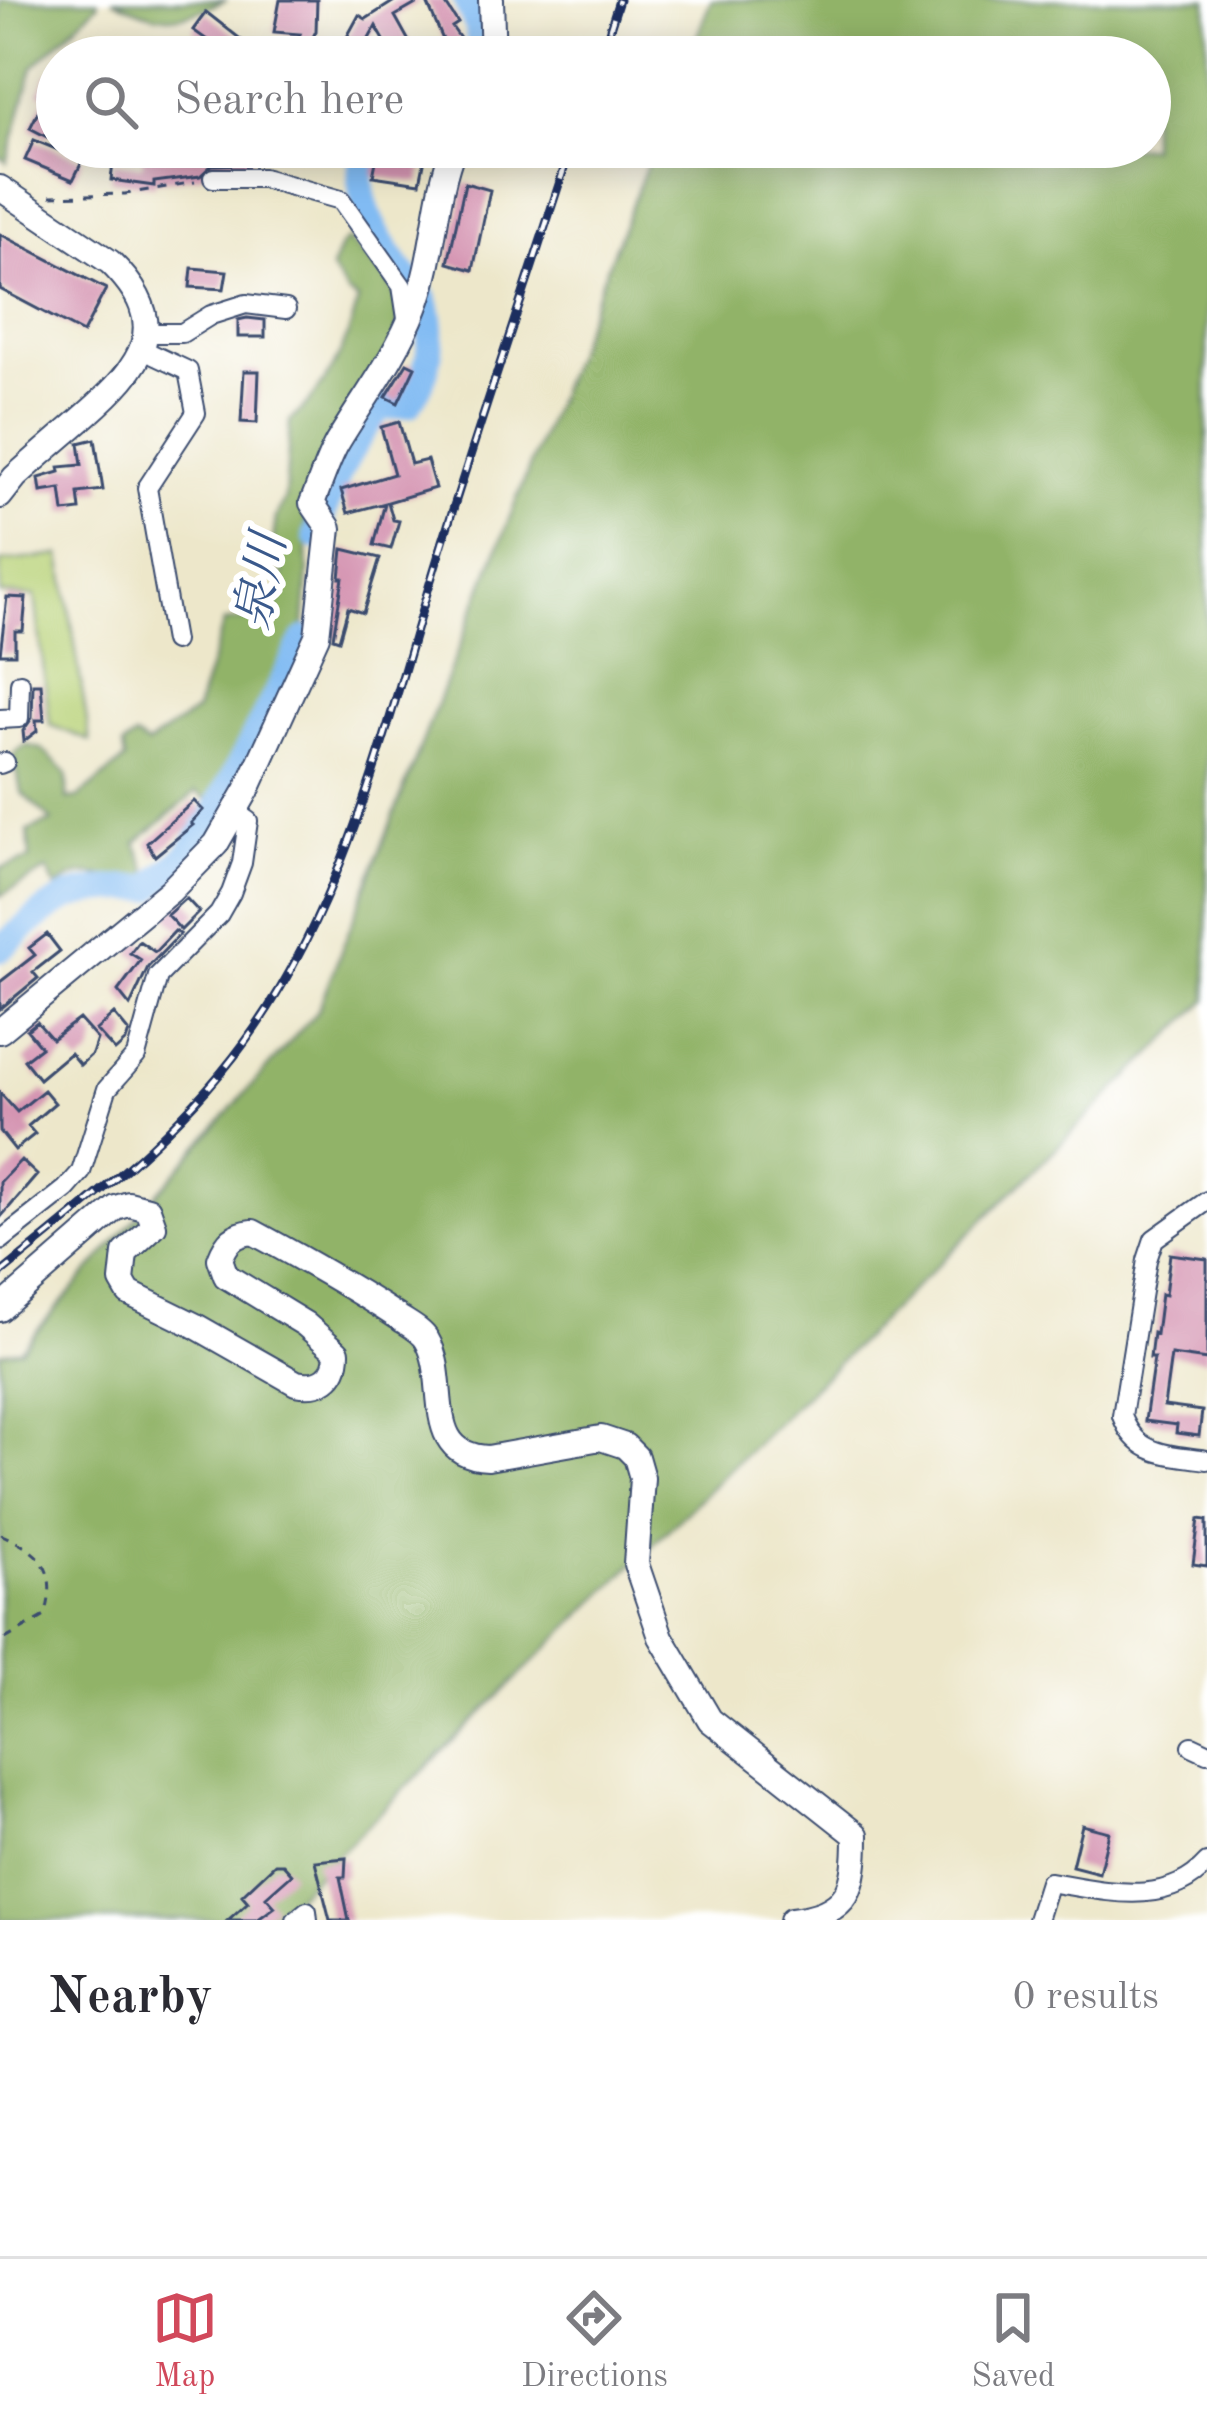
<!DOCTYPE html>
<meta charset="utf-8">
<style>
body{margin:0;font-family:"Old Standard TT","Noto Serif JP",serif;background:#f7f7f7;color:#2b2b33}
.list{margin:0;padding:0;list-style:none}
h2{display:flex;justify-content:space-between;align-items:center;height:156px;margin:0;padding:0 48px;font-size:51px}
h2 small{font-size:39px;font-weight:400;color:#7c7c81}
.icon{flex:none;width:66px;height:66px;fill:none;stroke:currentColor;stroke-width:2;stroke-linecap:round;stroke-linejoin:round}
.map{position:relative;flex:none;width:1207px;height:1920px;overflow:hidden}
.search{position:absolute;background:#fff;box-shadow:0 6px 30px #0003;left:36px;right:36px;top:36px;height:132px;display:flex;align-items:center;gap:30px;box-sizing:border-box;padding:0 42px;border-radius:66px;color:#7c7c81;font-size:45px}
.sheet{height:336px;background:#fff}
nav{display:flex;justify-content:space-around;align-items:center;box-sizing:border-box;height:168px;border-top:3px solid #e1e1e2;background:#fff;font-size:33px;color:#7c7c81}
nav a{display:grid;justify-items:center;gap:6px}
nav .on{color:#d1495b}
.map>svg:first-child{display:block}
.green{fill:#b7d176;stroke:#69806a;stroke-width:3}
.forest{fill:#91b367;stroke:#567162;stroke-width:3}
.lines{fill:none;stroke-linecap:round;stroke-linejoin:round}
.river{stroke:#81bbf3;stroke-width:27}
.building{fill:#d595b2}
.minor-casing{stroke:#3a4b6e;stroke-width:22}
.tertiary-casing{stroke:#3a4b6e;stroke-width:28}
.path{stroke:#3a4b6e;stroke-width:3;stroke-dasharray:9 9;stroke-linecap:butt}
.minor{stroke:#fff;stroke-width:18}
.tertiary{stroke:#fff;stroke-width:24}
.rail-casing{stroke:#1b2f5e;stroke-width:9}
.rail{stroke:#fff;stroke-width:4.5;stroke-dasharray:14;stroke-linecap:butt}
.labels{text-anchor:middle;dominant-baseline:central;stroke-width:12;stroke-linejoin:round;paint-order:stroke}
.water-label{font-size:48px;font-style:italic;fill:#3a598b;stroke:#fff}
</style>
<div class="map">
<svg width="1207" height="1920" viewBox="0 0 1207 1920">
<rect width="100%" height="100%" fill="#fff"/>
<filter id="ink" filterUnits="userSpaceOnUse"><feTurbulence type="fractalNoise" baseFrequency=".00833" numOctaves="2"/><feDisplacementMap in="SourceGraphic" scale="24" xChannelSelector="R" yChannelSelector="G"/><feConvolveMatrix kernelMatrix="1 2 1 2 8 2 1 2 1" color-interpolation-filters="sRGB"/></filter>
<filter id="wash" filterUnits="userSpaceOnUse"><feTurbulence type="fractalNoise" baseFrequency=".004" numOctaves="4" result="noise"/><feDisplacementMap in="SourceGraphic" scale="48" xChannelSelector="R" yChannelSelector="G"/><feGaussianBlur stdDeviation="2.7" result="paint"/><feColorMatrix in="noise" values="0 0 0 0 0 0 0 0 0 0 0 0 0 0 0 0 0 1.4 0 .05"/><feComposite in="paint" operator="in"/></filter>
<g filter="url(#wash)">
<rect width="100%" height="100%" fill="#ede7ca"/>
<path class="green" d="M61,555L90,741L50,725L35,596L0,594V562Z"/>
<path class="forest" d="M0,0H98V4L33,67L7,162L0,157Z
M112,0H227C169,23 169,23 112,0Z
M711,0H1207V1000L271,1920H0V1353L21,1349L318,1010L654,147H1150V57H689Z
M348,240C380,274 405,285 397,335L305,511L308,571L304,627L222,788L213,803L196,792L136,843L149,874C140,877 129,881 120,880C92,876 83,866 56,888L47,870L0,896V868L30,859L28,831L52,821L21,792L14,754L26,745L42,749L67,774V799L78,798L125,760L123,746L135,737L147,745L196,711L224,622L274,616L283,573L272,549L276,517L285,498L290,421C326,390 348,346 358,300L347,293L331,269L341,245Z"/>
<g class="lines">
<path class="river" d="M466,0L478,27L481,57
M316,536C333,480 344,456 379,408L409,404C428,377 436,338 427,305C423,291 408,280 399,268C373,232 351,191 365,147
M0,949C62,895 66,889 150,888L189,854L213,816L305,639"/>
</g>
<g id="blocks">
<path class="building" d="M280,0H317L316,31L308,47L296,42L300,34L274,32Z
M396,0H423L395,16L415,52L394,57L376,26L359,57H336L359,15L366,19Z
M426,0H443L458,23L452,27L466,47L450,56Z
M206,12L243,41L231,57L193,30Z
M57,72V101L50,114L57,117L47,137L30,128L46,96L39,93L48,73L55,76Z
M34,140L83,160L73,180L25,160Z
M145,147H165L163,158L252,155L250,164L212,165L200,176L154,182V186L111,180L113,163L142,166Z
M379,147L426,153L420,183L373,176Z
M465,183L490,190L473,270L448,263Z
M0,234L106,289L83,333L0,289Z
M192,268L227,271L224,289L190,287Z
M247,318L265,320V337H238V320Z
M407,363L415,367L398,403L386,397Z
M244,371H259L257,423L241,422Z
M399,422L411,464L427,460L435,488L388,502L393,520L399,521L391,549L374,545L385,503L348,513L341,490L394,474L381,427Z
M95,439L103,490L78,493L80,510L64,512L61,489L41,492L39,478L60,472L59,467L82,465L79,443Z
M343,549L380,558L363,613L348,608L339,640L333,638L343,578H340Z
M7,597L26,598L23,631H15V654H0Z
M33,684H41L44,720H36L37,731L24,741L23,731L32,718Z
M194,801L203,810L191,823L193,825L155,856L147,843Z
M186,898L199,912L181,930L167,915Z
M175,931L180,934L148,967L130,1006L118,991L141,960L130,953L139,941L155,952Z
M47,934L60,951L33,972L38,978L0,1009V982L35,955L29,948Z
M114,1014L129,1032L126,1041L115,1051L96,1030Z
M79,1019L97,1039L92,1054L80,1065L70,1053L39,1079L24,1060L41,1047L27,1030L37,1022L52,1039Z
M44,1090L55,1103L28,1126L35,1134L15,1150L0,1131V1093L17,1112Z
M21,1160L37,1175L0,1218V1182Z
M1170,1254L1207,1259V1360L1171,1355L1164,1406L1202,1411L1199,1436L1176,1433L1177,1425L1145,1421L1154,1358H1150L1153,1333L1156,1334L1161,1294L1165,1295Z
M1199,1519L1207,1520V1566L1193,1564Z
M1082,1825L1109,1832L1099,1873L1072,1866Z
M346,1858L345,1877H340L349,1920H330L315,1861Z
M275,1864H283L292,1874L266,1897L275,1907L257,1920H228L248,1902L242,1895Z"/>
</g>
</g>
<g filter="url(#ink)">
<use href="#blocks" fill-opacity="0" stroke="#3a4b6e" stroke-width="3"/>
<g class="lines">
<g class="minor-casing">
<path id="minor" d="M213,178H263L341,200L402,286L408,325
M147,333H182L211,315L246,304L286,309
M143,350L188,371L196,413L147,488L174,641
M0,719L19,718L20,683
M0,764L5,762
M1207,1201L1154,1239L1147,1260L1122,1416C1137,1457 1169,1454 1207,1460
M0,1241L66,1189L81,1172L107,1089L136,1056L158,976L219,914L231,893L242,863L248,821L235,812
M1192,1746L1207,1753
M296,1920L307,1911L308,1920
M1037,1920L1049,1882C1103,1890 1166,1909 1207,1863"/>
</g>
<g class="tertiary-casing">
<path id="tertiary" d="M491,0L493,57
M0,188L110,262C175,325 142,366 86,415C62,436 38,456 15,477L0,496
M0,1031L170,891L216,844L247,790L317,636L329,528L312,503C320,484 327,461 337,443C364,398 396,357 415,308C436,255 433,199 454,147
M0,1309L116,1208L129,1204L148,1209L154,1226L125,1253L122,1281L129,1293L194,1325L296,1383C320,1388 337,1378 337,1352L305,1324L226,1276L220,1259C227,1241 234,1234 253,1232C303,1259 351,1286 398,1317C408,1324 421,1330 427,1340C451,1381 420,1455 488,1458L601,1438L625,1446L636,1457L642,1478L636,1564L661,1637L710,1720L856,1835C856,1886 851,1914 792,1920"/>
</g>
<path class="path" d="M50,196L125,194L195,182
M0,1534C41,1552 59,1569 45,1616L0,1642"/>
<use href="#minor" class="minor"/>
<use href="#tertiary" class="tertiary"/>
<g class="rail-casing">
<path id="rail" d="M601,57L619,0
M0,1274C92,1199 187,1127 255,1028C346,896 385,731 431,580C475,435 525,291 571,147"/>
</g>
<use href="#rail" class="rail"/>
</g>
</g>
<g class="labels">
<g class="water-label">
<text transform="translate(263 582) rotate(-79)">泉川</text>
</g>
</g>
</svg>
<div class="search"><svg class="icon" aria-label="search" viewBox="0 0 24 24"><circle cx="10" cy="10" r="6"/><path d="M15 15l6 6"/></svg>Search here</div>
</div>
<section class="sheet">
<h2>Nearby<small>0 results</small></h2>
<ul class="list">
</ul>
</section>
<nav>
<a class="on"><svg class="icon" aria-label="map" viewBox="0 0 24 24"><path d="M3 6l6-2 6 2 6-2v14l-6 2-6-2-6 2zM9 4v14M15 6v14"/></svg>Map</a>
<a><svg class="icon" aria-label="directions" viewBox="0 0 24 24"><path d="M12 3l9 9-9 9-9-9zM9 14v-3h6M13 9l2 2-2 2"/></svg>Directions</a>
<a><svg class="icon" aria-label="saved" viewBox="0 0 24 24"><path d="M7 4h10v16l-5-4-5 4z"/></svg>Saved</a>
</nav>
